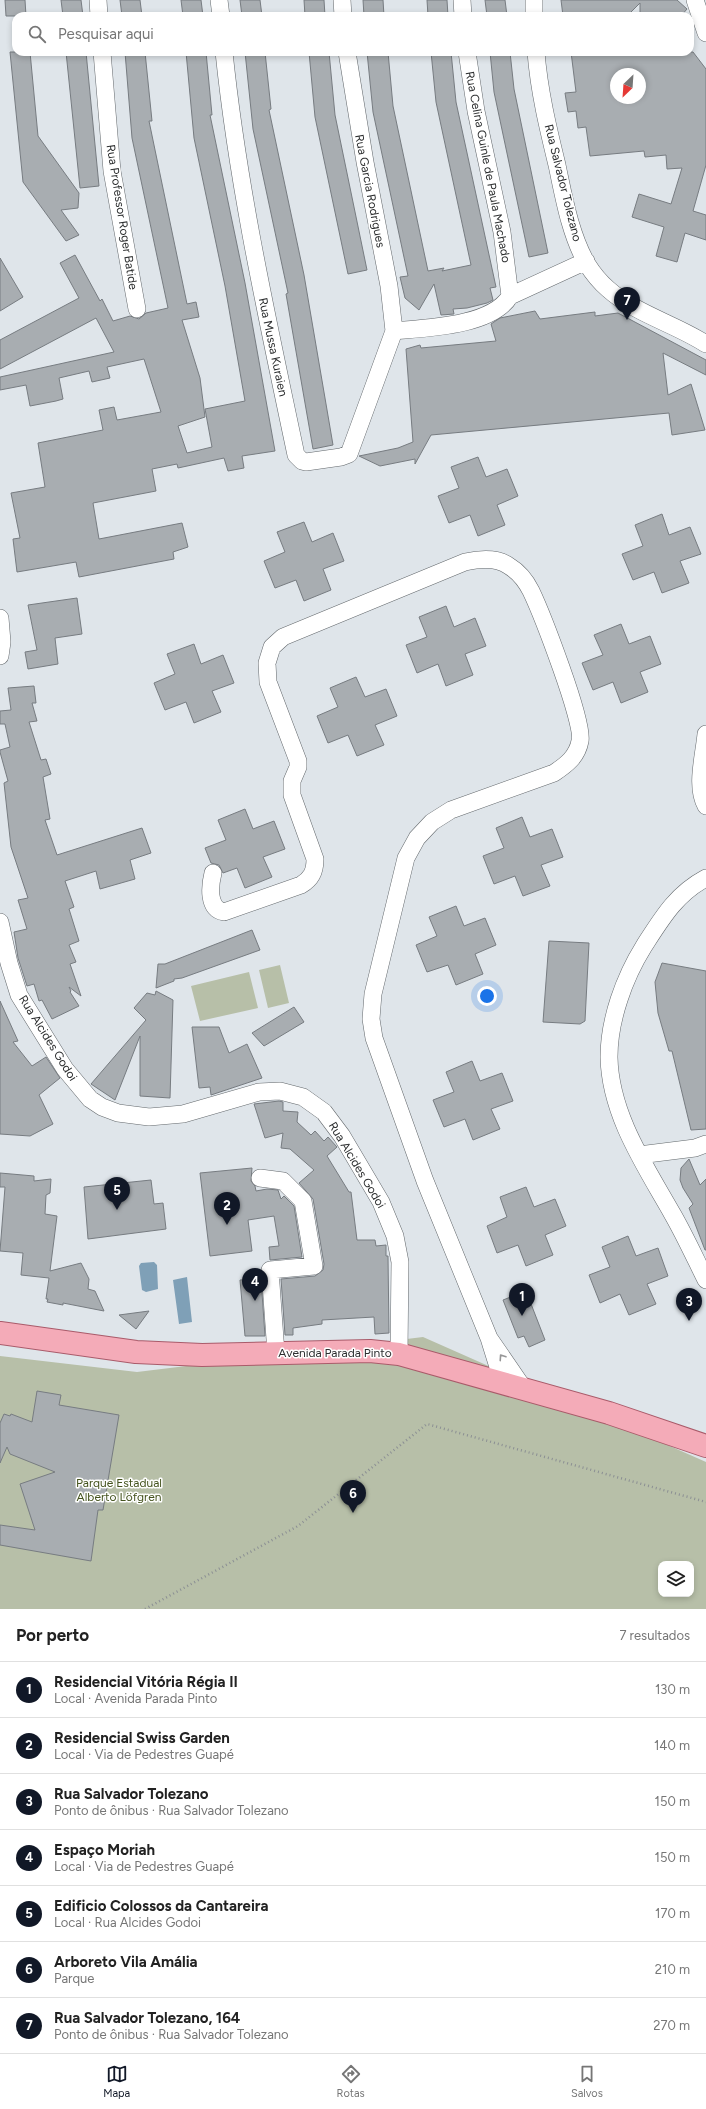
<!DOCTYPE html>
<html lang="pt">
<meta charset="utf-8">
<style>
body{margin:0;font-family:Figtree,sans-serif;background:#f6f6f6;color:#222}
.controls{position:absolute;right:12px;bottom:12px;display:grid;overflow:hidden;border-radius:8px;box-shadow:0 2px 6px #0003}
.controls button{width:36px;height:36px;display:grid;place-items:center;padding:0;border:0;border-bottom:1px solid #e0e0e0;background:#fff;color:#222;font:20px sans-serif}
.compass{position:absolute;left:610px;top:68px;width:36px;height:36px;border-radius:50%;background:#fff;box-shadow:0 2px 6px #0003;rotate:205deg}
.you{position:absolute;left:487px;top:996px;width:14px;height:14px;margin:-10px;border:3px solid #fff;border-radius:50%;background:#1a73e8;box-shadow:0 0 0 6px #1a73e833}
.badge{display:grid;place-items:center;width:26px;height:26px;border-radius:50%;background:#111827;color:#fff;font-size:13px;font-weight:700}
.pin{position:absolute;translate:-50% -33px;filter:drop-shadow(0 1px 2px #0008)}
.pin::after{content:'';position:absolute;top:21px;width:14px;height:12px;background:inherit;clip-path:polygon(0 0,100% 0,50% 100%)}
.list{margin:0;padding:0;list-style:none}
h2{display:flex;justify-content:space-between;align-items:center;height:52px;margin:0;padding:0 16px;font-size:17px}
h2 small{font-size:13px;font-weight:400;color:#767676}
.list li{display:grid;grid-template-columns:26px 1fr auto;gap:12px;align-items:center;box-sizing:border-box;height:56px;padding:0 16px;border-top:1px solid #e0e0e0}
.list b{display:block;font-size:15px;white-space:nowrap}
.list p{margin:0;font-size:13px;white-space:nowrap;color:#767676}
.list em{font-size:13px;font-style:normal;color:#767676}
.icon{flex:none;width:22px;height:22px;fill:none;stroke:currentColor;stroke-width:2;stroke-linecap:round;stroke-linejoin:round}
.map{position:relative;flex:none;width:706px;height:1609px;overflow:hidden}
.search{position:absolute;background:#fff;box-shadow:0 2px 6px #0003;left:12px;right:12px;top:12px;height:44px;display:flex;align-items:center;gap:10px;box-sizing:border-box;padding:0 14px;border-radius:12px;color:#767676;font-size:15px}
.sheet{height:444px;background:#fff}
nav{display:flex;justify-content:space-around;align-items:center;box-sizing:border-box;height:56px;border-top:1px solid #e0e0e0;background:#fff;font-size:11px;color:#767676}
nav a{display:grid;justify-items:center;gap:2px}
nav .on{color:#111827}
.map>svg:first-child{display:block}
.green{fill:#b7bfa8;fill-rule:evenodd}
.water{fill:#7fa0b7}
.building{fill:#a8adb1;stroke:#777c81;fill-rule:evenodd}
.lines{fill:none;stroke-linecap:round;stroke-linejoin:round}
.minor-casing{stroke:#63686c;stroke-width:18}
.major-casing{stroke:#a95b6a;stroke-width:24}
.path{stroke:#8b8f93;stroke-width:2.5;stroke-dasharray:1 3;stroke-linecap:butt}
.minor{stroke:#fff;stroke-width:17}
.major{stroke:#f4abb8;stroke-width:22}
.oneway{stroke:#969697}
.labels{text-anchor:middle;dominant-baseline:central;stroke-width:3;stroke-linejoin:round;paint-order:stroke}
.street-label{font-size:12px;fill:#2c2e2f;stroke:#fff}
.park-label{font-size:12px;fill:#44531e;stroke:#fff}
</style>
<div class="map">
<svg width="706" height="1609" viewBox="0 0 706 1609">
<rect width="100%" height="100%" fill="#dfe5ea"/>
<path class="green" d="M280,965L289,1003L268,1008L259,970Z
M249,972L258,1008L200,1021L191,986Z
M423,1337L706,1462V1609H0V1356L137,1372ZM661,1564H691V1594H661Z"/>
<path class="water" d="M154,1262L157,1265L158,1289L146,1292L142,1290L139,1266L141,1263Z
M187,1277L192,1322L179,1324L173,1280Z"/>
<path class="building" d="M5,0H25L26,16H6Z
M61,0H81L83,16H63Z
M120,0H140L142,16H122Z
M181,0H201L203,16H183Z
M240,0H260L262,16H242Z
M304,0H324L325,16H305Z
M363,0H383L384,16H364Z
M427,0H447L448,16H428Z
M485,0H505L507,16H487Z
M561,0H677L687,9L681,16H640V3L627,16H563Z
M10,52H30L38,136L79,193L78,208L61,210L79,235L66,241L23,182Z
M66,52H86L99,186L80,188Z
M125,52H145L152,121H149L187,304L196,302L199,317L182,320L200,378L205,417L178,426L187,453L212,447L205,409L245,401L225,286L194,138L186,52H206L212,115H210L245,283L275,451L242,456L244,468L228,471L224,458L178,468L177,464L152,469L156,491L93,503L99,539L182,523L188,547L173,552L174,559L79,577L76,562L17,572L13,539L20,538L11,493L45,487L38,443L103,430L99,410L114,407L117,420L161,412L144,359L107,367L110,378L92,382L89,371L59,378L63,399L56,401L30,406L26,385L0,390V377L114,352L96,318L0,369V340L79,298L60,263L75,255L100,301L102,299L113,321L130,316L139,319L146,313L168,308L132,138Z
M245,52H265L271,109L269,110L304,275L333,445L313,449L286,294L288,293L253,129Z
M309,52H329L335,115L367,270L348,274L315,117Z
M367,52H388L393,106L428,271L444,268L442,271L471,265L436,102L431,52H451L456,102L496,287L490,288L493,300L487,303L467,308L453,309L454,314L441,315L434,284L419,310L405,298L400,277L408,276L373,112Z
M490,52H510L514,89L548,253L529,257L494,92Z
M571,52H693L706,69V165L693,211L706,215V240L685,233L677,262L656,256L664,227L632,217L639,194L671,204L682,168L667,169L666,155L645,157L644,151L590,156L586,127L578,128L576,111L568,112L565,93L576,92ZM616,74H640V98H616Z
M0,258L23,297L0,311Z
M535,311L540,319L595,312V316L618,313L706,360V375L663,353L668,395L691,384L705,430L672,435L669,413L431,435L415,464V459L380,466L359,456L398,448L413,442L406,349L420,345L421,348L496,341L491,324L500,318Z
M478,457L486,477L507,469L518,496L497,505L505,525L478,536L470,515L449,523L438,496L459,488L451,467Z
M662,514L669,535L690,527L701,554L680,561L689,583L662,593L654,572L633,580L622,554L643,546L635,525Z
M304,522L312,542L333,533L344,561L323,569L331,590L304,601L296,580L275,588L264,561L285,552L277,532Z
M77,598L82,634L55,638L58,664L28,669L25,652L37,650L28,605Z
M446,606L454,627L475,618L486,646L465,654L473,675L446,686L438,664L417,673L406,645L427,637L419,617Z
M621,624L629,644L650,636L661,664L640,672L648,692L621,703L613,682L593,690L582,663L603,655L594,635Z
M194,644L201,664L223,655L234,683L212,691L221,712L194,723L186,702L165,710L154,683L175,674L167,654Z
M356,677L365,697L386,689L397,716L375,725L384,745L357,756L348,735L328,743L317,716L338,707L330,688Z
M34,686L36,703H32L37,721L29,722L41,760L46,759L51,774L43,777L50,819L45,820L57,855L142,828L151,853L130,860L135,879L100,889L96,871L65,881L74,907L69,909L79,941L69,945L76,962L70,964L81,996L69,987L71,991L70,992L79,1006L52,1019L42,1000L39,1001L34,984L27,986L18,958L14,932L27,929L18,900L28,898L11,847L4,783L8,781L0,752V750L10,747L5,724H0V711L11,710L8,688Z
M245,809L253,829L274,821L285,849L263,857L272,877L245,888L237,868L223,873L219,865L211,863L205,848L226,840L218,820Z
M522,817L530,837L552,829L563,857L541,865L550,886L523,896L515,876L494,884L483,856L504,848L496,828Z
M456,906L464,926L485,918L496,945L475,954L483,974L456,985L448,965L427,972L416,945L437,936L429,917Z
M252,930L260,950L182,978L174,979V981L156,988L158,964H165Z
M549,941L589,943L585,1021L580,1024L543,1022Z
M662,963L706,971V1129L691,1130L672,1051H669L658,1013L655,982Z
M156,991L173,1000L170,1098L140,1096V1036L115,1100L91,1084L146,1020L134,1008L147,993L155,995Z
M0,1001L18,1041L13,1042L32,1066L46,1057L60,1078L39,1095L53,1124L30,1136L0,1134Z
M294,1007L304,1022L264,1046L252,1033Z
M192,1027H219L229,1053L247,1044L262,1078L211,1095L210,1087L199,1088Z
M472,1061L480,1081L502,1073L513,1101L491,1109L500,1129L473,1140L465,1119L444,1127L433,1100L454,1092L446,1072Z
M279,1101L283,1102V1111L298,1112L297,1122L311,1135L315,1131L324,1141L328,1137L337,1147L327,1156L349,1192H351L357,1240H375L376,1246L386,1245V1256H388L389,1333L375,1334L374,1317L322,1320V1324L293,1328V1335H285L281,1279L315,1276L323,1270L324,1264L313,1199L299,1183L314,1170L290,1149L281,1148L283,1133L265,1138L254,1104Z
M689,1159L700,1185L706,1179V1250H705L689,1208L693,1204L683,1188L680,1180L681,1168Z
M252,1168L251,1181L255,1186L256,1191L267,1189L278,1190L281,1199L284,1196L294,1206L302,1257L270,1260L269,1247L279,1246L274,1216L248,1220L252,1251L210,1256L200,1173Z
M0,1173L34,1176V1181L51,1179L50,1193L46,1195L45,1214L57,1216L50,1271L81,1263L89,1279L88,1289L95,1291L104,1311L63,1303V1305L47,1302L48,1299H46L49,1278L21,1275L23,1253L0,1251L5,1187H0Z
M151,1180L154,1204L163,1203L166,1229L88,1239L84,1187Z
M526,1187L534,1207L555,1199L566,1226L545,1235L553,1255L526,1266L518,1245L497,1253L487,1226L507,1217L500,1197Z
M628,1236L636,1256L658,1248L668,1276L647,1284L656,1304L629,1315L620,1294L600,1303L589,1275L610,1267L602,1247Z
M261,1279L265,1336H245L240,1280Z
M526,1291L545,1340L529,1347L524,1336L518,1338L503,1300Z
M149,1311L136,1329L119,1315Z
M37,1391L61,1395L59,1405L119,1415L103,1510H98L91,1561L0,1545V1525L35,1530L20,1484L55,1472L10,1454L7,1447L0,1463V1423L4,1414L10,1416L11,1414L32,1422Z"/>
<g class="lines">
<g class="minor-casing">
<path id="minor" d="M98,0L99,16
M219,0L221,16
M342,0L343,16
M462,0L463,16
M534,0V16
M695,0L706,33
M102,52L112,171L137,309
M224,52C238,188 268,322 296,455L302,461L306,462L341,457L349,454L394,331L389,286L365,162L347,52
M467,52L476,111L502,232L510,296L586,261
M536,52C539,91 548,128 557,165C564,198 570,234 587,264C592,272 601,283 608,289C636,314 675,324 706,344
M394,331C427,328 492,326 510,296
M0,618L2,642L0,656
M706,734C704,756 695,787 706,806
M213,873C210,885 207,909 224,912L301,885C311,879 315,872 315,859L292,795V781L298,767V761L268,682L267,663L272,647L283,637L465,562C479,559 497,557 509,566C519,572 526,581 531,591C541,612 585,724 580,741C577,757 566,765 554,773L451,810L432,822L417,838L406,858L373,994L371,1019L374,1038L425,1181L489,1338
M706,878C676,894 662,918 644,946C624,978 609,1020 609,1057C610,1115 646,1167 673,1215C685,1236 695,1258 706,1280
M0,922L9,963L19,995L65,1069L90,1099L102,1107L118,1113L149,1117L183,1114L259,1092L280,1091L303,1097L324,1112L342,1136L381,1202L395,1236L400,1262L399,1354
M639,1155L695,1148L706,1144
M260,1178L283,1181L303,1201L314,1266L270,1270L276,1353
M503,1383L489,1338L524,1389"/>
</g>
<g class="major-casing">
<path id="major" d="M0,1333L136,1352L202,1355L370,1351L399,1354L609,1413L706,1446"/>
</g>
<path class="path" d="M145,1609L298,1526L427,1424L706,1502"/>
<use href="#minor" class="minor"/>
<use href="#major" class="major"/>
</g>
<defs><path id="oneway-chevron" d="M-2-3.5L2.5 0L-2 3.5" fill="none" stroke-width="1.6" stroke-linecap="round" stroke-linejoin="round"/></defs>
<use class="oneway" href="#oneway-chevron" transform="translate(502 1357) rotate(-124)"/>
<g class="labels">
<g class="street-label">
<text transform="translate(488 167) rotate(79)">Rua Celina Guinle de Paula Machado</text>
<text transform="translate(563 183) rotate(76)">Rua Salvador Tolezano</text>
<text transform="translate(370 191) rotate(79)">Rua Garcia Rodrigues</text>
<text transform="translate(122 217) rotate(81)">Rua Professor Roger Batide</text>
<text transform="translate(273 347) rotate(78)">Rua Mussa Kuraien</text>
<text transform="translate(48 1038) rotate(58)">Rua Alcides Godoi</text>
<text transform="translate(357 1165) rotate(59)">Rua Alcides Godoi</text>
<text x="335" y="1353">Avenida Parada Pinto</text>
</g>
<g class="park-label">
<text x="119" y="1483">Parque Estadual<tspan x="119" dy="14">Alberto Löfgren</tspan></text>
</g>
</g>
</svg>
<div class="controls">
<button><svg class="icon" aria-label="layers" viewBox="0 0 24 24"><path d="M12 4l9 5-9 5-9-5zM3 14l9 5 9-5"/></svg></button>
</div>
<svg class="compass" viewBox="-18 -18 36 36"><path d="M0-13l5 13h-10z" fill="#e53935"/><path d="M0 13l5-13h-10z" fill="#767676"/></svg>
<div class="you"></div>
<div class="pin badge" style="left:522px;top:1316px">1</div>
<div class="pin badge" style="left:227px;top:1225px">2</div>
<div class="pin badge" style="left:689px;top:1321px">3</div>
<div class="pin badge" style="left:255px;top:1301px">4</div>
<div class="pin badge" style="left:117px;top:1210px">5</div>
<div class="pin badge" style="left:353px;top:1513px">6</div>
<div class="pin badge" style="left:627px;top:320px">7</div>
<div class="search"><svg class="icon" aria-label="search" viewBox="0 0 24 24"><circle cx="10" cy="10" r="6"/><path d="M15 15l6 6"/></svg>Pesquisar aqui</div>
</div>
<section class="sheet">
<h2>Por perto<small>7 resultados</small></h2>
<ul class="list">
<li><span class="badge">1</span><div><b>Residencial Vitória Régia II</b><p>Local · Avenida Parada Pinto</p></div><em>130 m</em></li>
<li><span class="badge">2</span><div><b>Residencial Swiss Garden</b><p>Local · Via de Pedestres Guapé</p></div><em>140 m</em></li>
<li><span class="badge">3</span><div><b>Rua Salvador Tolezano</b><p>Ponto de ônibus · Rua Salvador Tolezano</p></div><em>150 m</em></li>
<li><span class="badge">4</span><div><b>Espaço Moriah</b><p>Local · Via de Pedestres Guapé</p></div><em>150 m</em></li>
<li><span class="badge">5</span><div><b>Edificio Colossos da Cantareira</b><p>Local · Rua Alcides Godoi</p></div><em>170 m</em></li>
<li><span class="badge">6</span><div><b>Arboreto Vila Amália</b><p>Parque</p></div><em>210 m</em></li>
<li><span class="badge">7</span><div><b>Rua Salvador Tolezano, 164</b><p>Ponto de ônibus · Rua Salvador Tolezano</p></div><em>270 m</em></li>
</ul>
</section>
<nav>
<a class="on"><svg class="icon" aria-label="map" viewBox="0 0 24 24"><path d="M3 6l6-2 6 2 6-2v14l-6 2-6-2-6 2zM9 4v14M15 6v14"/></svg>Mapa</a>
<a><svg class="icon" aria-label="directions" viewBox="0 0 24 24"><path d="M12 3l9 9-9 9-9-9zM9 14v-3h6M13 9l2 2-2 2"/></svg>Rotas</a>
<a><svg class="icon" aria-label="saved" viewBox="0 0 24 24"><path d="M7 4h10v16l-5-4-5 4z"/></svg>Salvos</a>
</nav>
